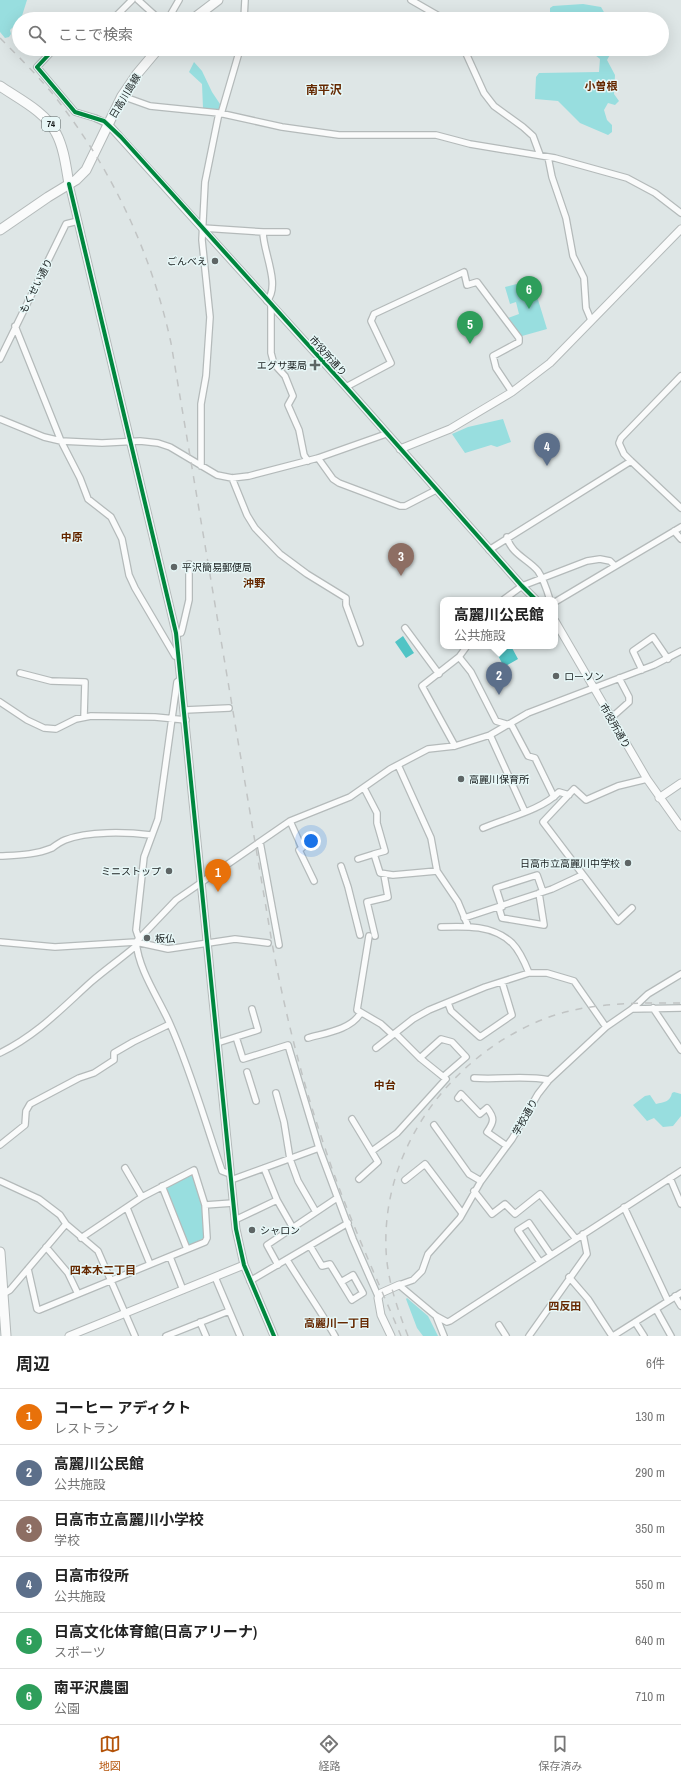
<!DOCTYPE html>
<html lang="ja">
<meta charset="utf-8">
<style>
body{margin:0;font-family:"Archivo Narrow","Noto Sans JP",sans-serif;background:#f6f6f6;color:#222}
.you{position:absolute;left:311px;top:841px;width:14px;height:14px;margin:-10px;border:3px solid #fff;border-radius:50%;background:#1a73e8;box-shadow:0 0 0 6px #1a73e833}
.badge{display:grid;place-items:center;width:26px;height:26px;border-radius:50%;background:#b45309;color:#fff;font-size:13px;font-weight:700}
.pin{position:absolute;translate:-50% -33px;filter:drop-shadow(0 1px 2px #0008)}
.pin::after{content:'';position:absolute;top:21px;width:14px;height:12px;background:inherit;clip-path:polygon(0 0,100% 0,50% 100%)}
.popup{position:absolute;left:440px;top:597px;width:118px;height:52px;box-sizing:border-box;display:grid;place-content:center;border-radius:8px;background:#fff;filter:drop-shadow(0 1px 3px #0005);font-size:13px;white-space:nowrap;color:#767676}
.popup b{font-size:15px;color:#222}
.popup::after{content:'';position:absolute;left:50%;top:100%;margin-left:-8px;border:8px solid transparent;border-top-color:#fff}
.list{margin:0;padding:0;list-style:none}
h2{display:flex;justify-content:space-between;align-items:center;height:52px;margin:0;padding:0 16px;font-size:17px}
h2 small{font-size:13px;font-weight:400;color:#767676}
.list li{display:grid;grid-template-columns:26px 1fr auto;gap:12px;align-items:center;box-sizing:border-box;height:56px;padding:0 16px;border-top:1px solid #e0e0e0}
.list b{display:block;font-size:15px;white-space:nowrap}
.list p{margin:0;font-size:13px;white-space:nowrap;color:#767676}
.list em{font-size:13px;font-style:normal;color:#767676}
.icon{flex:none;width:22px;height:22px;fill:none;stroke:currentColor;stroke-width:2;stroke-linecap:round;stroke-linejoin:round}
.map{position:relative;flex:none;width:681px;height:1336px;overflow:hidden}
.search{position:absolute;background:#fff;box-shadow:0 4px 16px #0002;left:12px;right:12px;top:12px;height:44px;display:flex;align-items:center;gap:10px;box-sizing:border-box;padding:0 14px;border-radius:22px;color:#767676;font-size:15px}
.sheet{height:388px;background:#fff}
nav{display:flex;justify-content:space-around;align-items:center;box-sizing:border-box;height:56px;border-top:1px solid #e0e0e0;background:#fff;font-size:11px;color:#767676}
nav a{display:grid;justify-items:center;gap:2px}
nav .on{color:#b45309}
.map>svg:first-child{display:block}
.green{fill:#98dedf}
.water{fill:#51c4c5}
.lines{fill:none;stroke-linecap:round;stroke-linejoin:round}
.minor-casing{stroke:#b4baba;stroke-width:8}
.tertiary-casing{stroke:#b4baba;stroke-width:9}
.primary-casing{stroke:#b4baba;stroke-width:11}
.minor{stroke:#fafbfb;stroke-width:5.5}
.tertiary{stroke:#fafbfb;stroke-width:7}
.primary{stroke:#fafbfb;stroke-width:9}
.rail{stroke:#c1c4c4;stroke-width:1.5;stroke-dasharray:7 7;stroke-linecap:butt}
.cycleway-casing{stroke:#e7f7f7;stroke-width:6}
.cycleway{stroke:#00873e;stroke-width:4}
.poi-dot{fill:#5e6565;stroke:#e7f7f7;stroke-width:1.5}
.labels{text-anchor:middle;dominant-baseline:central;stroke-width:3;stroke-linejoin:round;paint-order:stroke}
.shield{fill:#e7f7f7;stroke:#576060;stroke-width:1}
.shield-label{font-size:9px;font-weight:bold;fill:#191f1f}
.street-label{font-size:10px;fill:#191f1f;stroke:#e7f7f7}
.poi-label{font-size:10px;fill:#191f1f;stroke:#e7f7f7;text-anchor:start}
.neighbourhood-label{font-size:11px;font-weight:bold;fill:#652800;stroke:#e7f7f7}
.quarter-label{font-size:12px;font-weight:bold;fill:#652800;stroke:#e7f7f7}
</style>
<div class="map">
<svg width="681" height="1336" viewBox="0 0 681 1336">
<rect width="100%" height="100%" fill="#dee6e6"/>
<path class="green" d="M0,0H27L21,19L10,30L11,34L9,37L5,38L0,32Z
M583,4L601,7L608,19H594L591,16L552,18L550,14V8L553,6Z
M588,49H607L611,53L607,60L615,75L614,94L619,101L615,105L608,103L604,110L607,120L612,125V132L608,135L580,123L558,101L535,99L536,77L539,73L599,72L600,59L595,55L589,54Z
M194,62L202,71L212,92L220,104L219,111L203,108L202,84L189,72Z
M532,280L547,329L522,336L508,318L519,314L516,302L510,304L505,287Z
M503,419L511,442L497,447L491,445L465,453L452,434L468,427Z
M674,1092L681,1094V1116L673,1126L663,1127L654,1118L647,1121L633,1105L645,1096L650,1095L656,1104C664,1102 670,1102 672,1093Z
M190,1174L193,1175L203,1206L204,1238L190,1245L188,1244L166,1188L168,1185Z
M407,1298L428,1316L438,1336H423L417,1328L406,1299Z"/>
<path class="water" d="M403,636L414,653L406,658L395,642Z
M493,646H511L518,659L504,667Z"/>
<g class="lines">
<g class="minor-casing">
<path id="minor" d="M138,0L159,19
M411,0L444,19
M113,19L132,0
M168,19L179,0
M244,19L245,0
M54,49L37,67L75,112L95,118L108,124
M464,49L484,93L494,106L523,127L533,136L540,155
M122,96L150,106L219,113L282,127L339,135H436L470,144L555,158L627,178L655,193L681,213
M221,114L240,49
M548,157L552,177L566,218L573,256L584,278L586,308L591,320
M203,228L263,232H287
M263,232C263,252 281,285 267,301
M271,305V353L274,364L285,376L293,396L288,405L299,430L304,455L308,461
M15,326L61,441L80,478L88,499L111,517L122,539L129,575L135,588L175,656L179,657
M0,359L66,224L78,221
M681,376L621,438L619,443L624,454L631,461L681,508
M346,387L391,363L371,321L374,314L464,272L467,285L477,282L519,338V342L493,356L496,368L512,392
M0,419L44,437L61,441L102,443L140,441L158,443L170,447L217,475L232,478L249,476L318,458L386,434
M318,458L333,479L339,483L400,506H405L436,490
M201,466V404L206,376L210,317L202,240L205,182L219,113
M232,478L247,515L255,528L280,554L307,574L346,598V605L360,643
M674,531L681,539
M507,537C511,554 528,559 538,571C544,580 547,590 550,600
M489,550L631,461
M503,600L522,586L587,561L600,559L610,561L615,566
M555,602L681,527
M405,628L439,674
M176,633H181L182,630L189,600V564
M459,657L471,672L496,721L509,725
M642,670L633,651L653,637L668,659
M20,673L51,681L85,682L84,717
M0,702L27,720L44,728L56,729L76,719L91,716L155,717L186,720
M185,710L229,708
M611,718L629,702V697L619,678
M511,724L528,756L535,758L554,797
M490,735L525,812
M455,746L422,686L459,657L467,646
M398,765L431,838L437,871L458,902L468,926
M364,788L377,813V823L385,851L374,854L380,873L393,875L437,871
M290,821L302,848L299,850L314,881
M483,828C506,818 542,810 559,792L569,795
M260,842L279,945
M0,856C18,855 35,855 52,848C56,845 60,842 65,840C88,831 126,832 151,835
M358,859L374,854
M341,866L348,887L360,935
M502,907L496,888L537,875L543,892
M499,908L502,918L544,925L539,893
M632,908L618,921L543,822L574,789L586,800L618,786L647,779
M464,918L552,889L582,875
M441,927C466,926 493,925 512,943C520,951 525,963 529,973
M369,936L357,1010L381,1024L393,1035
M375,936L367,902L388,897L384,875
M139,939L136,930L144,857L158,819L177,682L181,679
M0,942L55,947L136,942L168,949L235,939L268,943
M136,942L176,900L290,821L350,797L390,769L428,749L455,746L490,735L528,713L654,665L681,651
M136,942C139,971 158,997 170,1024C191,1071 205,1122 222,1171L230,1174
M681,974L648,994L632,1009L606,1027L549,1080L538,1094L512,1139L481,1181L460,1218L428,1254L422,1271L413,1280L399,1285L436,1316L447,1322L450,1321L681,1171
M448,1003L451,1011L480,1037L512,1015L502,982
M653,1008L681,1050
M632,1009L681,1008
M236,1037L243,1059L288,1045L319,1148L353,1239L378,1296
M308,1038C325,1033 350,1030 360,1014
M217,1043L258,1030L252,1009
M376,1048L413,1019L429,1010L485,987L529,973H547L574,981L606,1027
M0,1053C37,1035 61,1009 91,982C106,969 122,958 137,945
M420,1058L441,1039L452,1042L466,1057L444,1076
M247,1072L256,1101
M474,1078C499,1080 525,1075 549,1080
M276,1093L284,1122L290,1159L298,1181L316,1212
M458,1098L461,1094L480,1114L487,1108C495,1118 494,1122 487,1132L507,1146
M352,1119L378,1162L359,1179
M434,1125L469,1174L481,1181
M0,1145L25,1125L26,1111L30,1104L79,1078L94,1073L114,1060V1053L133,1042L170,1024
M372,1151L397,1133L446,1079L420,1058L395,1033
M125,1168L142,1197
M264,1168L277,1200L293,1228
M670,1178L681,1204
M231,1180L319,1148
M405,1180L425,1164L462,1213
M0,1181L39,1199L60,1215L66,1224L98,1251L135,1336
M162,1186L187,1249
M474,1191L492,1214L505,1204L515,1214L540,1194L576,1239
M624,1207L668,1301
M127,1208L150,1264
M235,1220L277,1200
M81,1238L142,1197L194,1170L205,1205
M310,1246L322,1266L330,1264L352,1300L363,1293L353,1275L341,1282
M170,1257L183,1290
M287,1260C303,1286 320,1310 335,1336
M540,1262L518,1230L529,1223L551,1255
M278,1265L267,1245L337,1198
M28,1269L37,1309L39,1310L78,1294L68,1273L46,1247
M215,1277L240,1336
M569,1277L588,1299L612,1336
M250,1281L348,1223
M3,1294L10,1290L66,1224
M78,1294L205,1242L207,1238L205,1205L233,1203
M675,1296L681,1306
M656,1309L671,1336
M436,1316L444,1336
M200,1322L206,1336
M635,1322L644,1336
M499,1325L506,1336
M166,1336L229,1311
M529,1336L587,1254L583,1234
M613,1336L681,1293"/>
</g>
<g class="tertiary-casing">
<path id="tertiary" d="M108,124L346,387L522,586L536,600
M69,184L176,633L236,1229L244,1265L274,1336
M400,449L450,429L512,392L550,363L681,229
M555,621L647,779L681,827
M659,798L681,783
M69,1336L244,1265
M391,1336L381,1315L378,1298L381,1293L399,1285"/>
</g>
<g class="primary-casing">
<path id="primary" d="M193,19L218,0
M0,86C19,99 46,112 56,133C64,148 66,167 69,184
M0,230L48,197L76,180L86,170L122,96L137,74L158,49
M0,1252L6,1336"/>
</g>
<use href="#minor" class="minor"/>
<use href="#tertiary" class="tertiary"/>
<use href="#primary" class="primary"/>
<path class="rail" d="M0,38C18,56 36,74 52,93C111,167 151,251 171,343L272,943C285,1013 302,1081 325,1148C346,1212 375,1274 401,1336
M408,1336C397,1308 387,1279 386,1249C382,1144 456,1050 552,1016C594,1002 638,1003 681,1003"/>
<g class="cycleway-casing">
<path id="cycleway" d="M54,49L37,67L75,112L104,121L121,137L346,387L522,586L536,600
M69,184L176,633L236,1229L244,1265L274,1336"/>
</g>
<use href="#cycleway" class="cycleway"/>
</g>
<g class="poi-dot">
<circle cx="215" cy="261" r="4"/>
<path d="M313 359h4v4h4v4h-4v4h-4v-4h-4v-4h4z"/>
<circle cx="174" cy="567" r="4"/>
<circle cx="556" cy="676" r="4"/>
<circle cx="461" cy="779" r="4"/>
<circle cx="628" cy="863" r="4"/>
<circle cx="169" cy="871" r="4"/>
<circle cx="147" cy="938" r="4"/>
<circle cx="252" cy="1230" r="4"/>
</g>
<g class="labels">
<rect class="shield" x="42" y="117" width="18" height="14" rx="3"/>
<g class="shield-label">
<text x="51" y="124">74</text>
</g>
<g class="street-label">
<text transform="translate(125 96) rotate(-59)">日高川島線</text>
<text transform="translate(36 286) rotate(-63)">もくせい通り</text>
<text transform="translate(328 356) rotate(48)">市役所通り</text>
<text transform="translate(615 726) rotate(60)">市役所通り</text>
<text transform="translate(525 1117) rotate(-60)">学校通り</text>
</g>
<g class="poi-label">
<text x="207" y="261" text-anchor="end">ごんべえ</text>
<text x="307" y="365" text-anchor="end">エグサ薬局</text>
<text x="182" y="567">平沢簡易郵便局</text>
<text x="564" y="676">ローソン</text>
<text x="469" y="779">高麗川保育所</text>
<text x="620" y="863" text-anchor="end">日高市立高麗川中学校</text>
<text x="161" y="871" text-anchor="end">ミニストップ</text>
<text x="155" y="938">板仏</text>
<text x="260" y="1230">シャロン</text>
</g>
<g class="neighbourhood-label">
<text x="601" y="86">小曽根</text>
<text x="72" y="537">中原</text>
<text x="254" y="583">沖野</text>
<text x="385" y="1085">中台</text>
<text x="103" y="1270">四本木二丁目</text>
<text x="565" y="1306">四反田</text>
<text x="337" y="1323">高麗川一丁目</text>
</g>
<g class="quarter-label">
<text x="324" y="90">南平沢</text>
</g>
</g>
</svg>
<div class="you"></div>
<div class="pin badge" style="left:218px;top:892px;background:#e8710a">1</div>
<div class="pin badge" style="left:499px;top:695px;background:#5c6f8a">2</div>
<div class="popup"><b>高麗川公民館</b>公共施設</div>
<div class="pin badge" style="left:401px;top:576px;background:#8d6e63">3</div>
<div class="pin badge" style="left:547px;top:466px;background:#5c6f8a">4</div>
<div class="pin badge" style="left:470px;top:344px;background:#2e9e5b">5</div>
<div class="pin badge" style="left:529px;top:309px;background:#2e9e5b">6</div>
<div class="search"><svg class="icon" aria-label="search" viewBox="0 0 24 24"><circle cx="10" cy="10" r="6"/><path d="M15 15l6 6"/></svg>ここで検索</div>
</div>
<section class="sheet">
<h2>周辺<small>6件</small></h2>
<ul class="list">
<li><span class="badge" style="background:#e8710a">1</span><div><b>コーヒー アディクト</b><p>レストラン</p></div><em>130 m</em></li>
<li><span class="badge" style="background:#5c6f8a">2</span><div><b>高麗川公民館</b><p>公共施設</p></div><em>290 m</em></li>
<li><span class="badge" style="background:#8d6e63">3</span><div><b>日高市立高麗川小学校</b><p>学校</p></div><em>350 m</em></li>
<li><span class="badge" style="background:#5c6f8a">4</span><div><b>日高市役所</b><p>公共施設</p></div><em>550 m</em></li>
<li><span class="badge" style="background:#2e9e5b">5</span><div><b>日高文化体育館(日高アリーナ)</b><p>スポーツ</p></div><em>640 m</em></li>
<li><span class="badge" style="background:#2e9e5b">6</span><div><b>南平沢農園</b><p>公園</p></div><em>710 m</em></li>
</ul>
</section>
<nav>
<a class="on"><svg class="icon" aria-label="map" viewBox="0 0 24 24"><path d="M3 6l6-2 6 2 6-2v14l-6 2-6-2-6 2zM9 4v14M15 6v14"/></svg>地図</a>
<a><svg class="icon" aria-label="directions" viewBox="0 0 24 24"><path d="M12 3l9 9-9 9-9-9zM9 14v-3h6M13 9l2 2-2 2"/></svg>経路</a>
<a><svg class="icon" aria-label="saved" viewBox="0 0 24 24"><path d="M7 4h10v16l-5-4-5 4z"/></svg>保存済み</a>
</nav>
